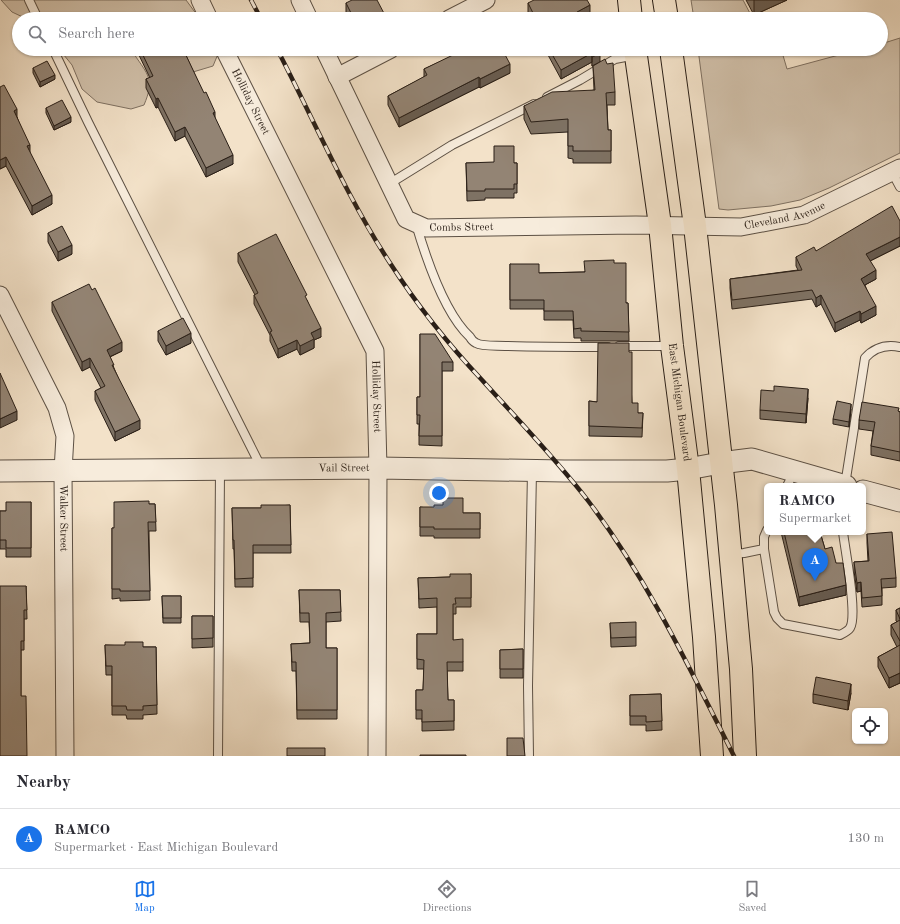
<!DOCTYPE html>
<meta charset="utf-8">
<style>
body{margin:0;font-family:"Old Standard TT",serif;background:#f2f2f3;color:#2b2b33}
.controls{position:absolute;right:12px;bottom:12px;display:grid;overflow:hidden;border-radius:6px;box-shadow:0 1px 3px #0004}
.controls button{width:36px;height:36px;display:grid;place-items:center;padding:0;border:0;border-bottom:1px solid #e1e1e2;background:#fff;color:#2b2b33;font:20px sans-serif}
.you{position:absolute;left:439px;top:493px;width:14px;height:14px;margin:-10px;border:3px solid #fff;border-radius:50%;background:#1a73e8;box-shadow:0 0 0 6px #1a73e833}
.badge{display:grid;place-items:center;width:26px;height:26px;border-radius:50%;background:#1a73e8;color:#fff;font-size:13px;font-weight:700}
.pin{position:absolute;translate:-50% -33px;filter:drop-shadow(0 1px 2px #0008)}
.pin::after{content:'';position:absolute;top:21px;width:14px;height:12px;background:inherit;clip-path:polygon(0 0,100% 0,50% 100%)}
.popup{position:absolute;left:764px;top:483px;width:102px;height:52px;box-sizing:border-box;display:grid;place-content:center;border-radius:6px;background:#fff;filter:drop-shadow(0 1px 3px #0005);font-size:13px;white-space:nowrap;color:#7c7c81}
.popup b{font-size:15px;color:#2b2b33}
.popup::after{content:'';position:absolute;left:50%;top:100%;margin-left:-8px;border:8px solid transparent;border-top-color:#fff}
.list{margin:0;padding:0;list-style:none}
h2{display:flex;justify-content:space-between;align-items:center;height:52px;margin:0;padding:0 16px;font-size:17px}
h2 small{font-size:13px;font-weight:400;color:#7c7c81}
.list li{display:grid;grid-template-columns:26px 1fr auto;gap:12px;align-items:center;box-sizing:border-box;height:60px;padding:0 16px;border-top:1px solid #e1e1e2}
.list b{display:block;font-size:15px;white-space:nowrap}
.list p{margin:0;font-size:13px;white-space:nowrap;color:#7c7c81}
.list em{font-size:13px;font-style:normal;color:#7c7c81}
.icon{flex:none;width:22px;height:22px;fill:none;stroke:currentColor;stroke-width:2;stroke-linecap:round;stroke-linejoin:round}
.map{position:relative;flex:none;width:900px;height:756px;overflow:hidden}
.search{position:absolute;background:#fff;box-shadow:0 1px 3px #0004;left:12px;right:12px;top:12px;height:44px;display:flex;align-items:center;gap:10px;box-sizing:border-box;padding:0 14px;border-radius:22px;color:#7c7c81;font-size:15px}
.sheet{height:112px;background:#fff}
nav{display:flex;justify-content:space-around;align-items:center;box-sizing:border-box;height:56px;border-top:1px solid #e1e1e2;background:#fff;font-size:11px;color:#7c7c81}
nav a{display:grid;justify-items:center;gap:2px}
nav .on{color:#1a73e8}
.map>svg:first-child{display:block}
.green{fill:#d1c1ab;stroke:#7e7061}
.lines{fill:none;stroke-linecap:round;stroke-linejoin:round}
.service-casing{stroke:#5c5044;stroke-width:10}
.minor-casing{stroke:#5c5044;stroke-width:19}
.tertiary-casing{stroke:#5c5044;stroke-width:23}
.primary-casing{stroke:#2a1f17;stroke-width:24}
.service{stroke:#f7ecdc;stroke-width:8}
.minor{stroke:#f7ecdc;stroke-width:17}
.tertiary{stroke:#f7ecdc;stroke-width:21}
.primary{stroke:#f3e2c9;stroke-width:22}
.rail-casing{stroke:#2a1f17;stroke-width:4.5}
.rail{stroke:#f7ecdc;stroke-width:3;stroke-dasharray:9;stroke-linecap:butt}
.wall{fill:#7e7264;stroke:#2a1f17}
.shaded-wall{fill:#675c51;stroke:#2a1f17}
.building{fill:#938474;stroke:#2a1f17}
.labels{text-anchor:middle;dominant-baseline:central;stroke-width:3;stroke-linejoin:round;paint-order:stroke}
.street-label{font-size:11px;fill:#2a1f17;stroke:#f7ecdc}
</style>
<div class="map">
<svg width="900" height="756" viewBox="0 0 900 756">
<rect width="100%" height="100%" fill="#f3e2c9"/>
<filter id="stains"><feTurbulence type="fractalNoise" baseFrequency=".005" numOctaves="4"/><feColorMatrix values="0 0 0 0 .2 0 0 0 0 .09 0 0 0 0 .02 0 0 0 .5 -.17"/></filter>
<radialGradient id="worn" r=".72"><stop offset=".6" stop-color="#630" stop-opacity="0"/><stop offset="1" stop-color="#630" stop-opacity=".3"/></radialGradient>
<path class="green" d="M1,0H186L200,19H27L12,12Z
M691,0H743L753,19H694Z
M900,38V153L829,188L800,200L771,206L728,210L719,209L698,49H771L773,55L782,52L787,69L861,49H881V44Z
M59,49H135L134,54C148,75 155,79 144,105L131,109L97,102L82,89L72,65Z
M168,49H217L218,54L213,66L193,72Z"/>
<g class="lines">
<g class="service-casing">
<path id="service" d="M29,0L38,19
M53,49L88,122L261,467
M547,97L580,80L615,59L636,55
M892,172L900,187
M389,184L452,145L534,104
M416,224C426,258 444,313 470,337C471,339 474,342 476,343C483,347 499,345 507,346C540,347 574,347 608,347
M619,346H672
M845,485L865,358C874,348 886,344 900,347
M787,486L794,472
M764,549L774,612L777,618L783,624L840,635C844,633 848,631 850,628C858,615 845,550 843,532
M732,554L744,553L764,549V537L767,530
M218,756L220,470
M529,756L528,686L532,471"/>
</g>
<g class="minor-casing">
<g id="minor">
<path d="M200,0L209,19"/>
<path d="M300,0L309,19"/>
<path d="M449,19L486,0"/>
<path id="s1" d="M224,49L375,351L378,468L377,756"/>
<path id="s2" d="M324,49L406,219L426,228L636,225L741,227L804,215L900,168"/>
<path d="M337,77L391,49"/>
<path id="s3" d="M0,295L57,408L65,436L63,471L65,756"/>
</g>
</g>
<g class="tertiary-casing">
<g id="tertiary">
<path id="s4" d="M0,471L378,468L564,471H667L688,469L720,463L752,459L846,486"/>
<path d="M863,491L900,501"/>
</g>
</g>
<g class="primary-casing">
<g id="primary">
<path d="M629,0L631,19"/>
<path d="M664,0L667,19"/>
<path id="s5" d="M635,49L660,225L672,346L688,469L704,637L712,756"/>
<path d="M671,49L695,226L726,505L741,669L745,756"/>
</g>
</g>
<use href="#service" class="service"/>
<use href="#minor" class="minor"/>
<use href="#tertiary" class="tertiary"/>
<use href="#primary" class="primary"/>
<g class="rail-casing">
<path id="rail" d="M251,0L261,19
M277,49C314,120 346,196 390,263C417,305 448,344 482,380C518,420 556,459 589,502C648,580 690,669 734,756"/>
</g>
<use href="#rail" class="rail"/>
</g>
<path class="wall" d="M746,0H787L754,15Z
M346,3L387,19H350L346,12Z
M528,3L590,14L581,19H532L528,12Z
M136,49H183L215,119L233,164L206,177L185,136L175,141L158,107L156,108L146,88V79L150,78Z
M547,49H597L600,62L592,66V62L561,79L548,55V50Z
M455,55L510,73L480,88L479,87L399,127L388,105V96L424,77V69Z
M593,66L615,92V105H607L608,130H611V163H573V159L568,158V132L531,134L524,119V106L594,90Z
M33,68L55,79L40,87L33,73Z
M46,108L71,122L54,130L46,113Z
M17,117L30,153L52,204L32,215L6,166L0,169Z
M466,163H517V193H514V198H485V200L467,201Z
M48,233L72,254L58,261L48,242Z
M900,246L870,261L876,279L865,285L876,315L861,323L860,320L835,332L821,304L816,307L812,299L732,309L730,288V279L798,270L796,266V257L816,251Z
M238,253L307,300L321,337L314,340V348L300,355L297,349L278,358L270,341V335L254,304V295H255L238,262Z
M614,263L626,303H628L629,341H581V338H574L573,320H544V309H510V264L539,273L584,272Z
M52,302L122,351L110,357L114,368L140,429L115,441L95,400V391L101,388L90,367L82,371L52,311Z
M158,331L191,343L166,355L158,341Z
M420,334L453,362V371H442V446L419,445V424H417V397H420Z
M629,352L632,403L638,413H643L642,437L589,436V401L597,402Z
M808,398L806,423L760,419V410Z
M851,409L849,427L833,424V419Z
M899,411L900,412V461L871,455V446L873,431L859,429V420Z
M31,502V557H6V549H0V511H6Z
M149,504H155L156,531H149L150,600L120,601V598L112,599V528H114Z
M290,505L291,553H253V587H235L234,549H233L232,508H261Z
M420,507L463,513H480V538H434V536H420Z
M781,532H820L825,549L836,563L846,595L799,606Z
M867,534L896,578V587L882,588V605L862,607L861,591L857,592L854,571V562L868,561L867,543Z
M471,574V607H456V614H453V640L463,662V671H447L448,700H454V730L422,731V719H416V690H423L424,669H417V634H437V607L419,608L418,578L450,577Z
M26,586L27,619H24V650H21V696L0,756Z
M299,590H340L341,621L326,622V648H337V719H297L296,671H292L291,644L310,643L309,622H300Z
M162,596H181V623H163Z
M900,608V683L889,688L878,667V657L897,647L891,635V625L897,622L896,621V610Z
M192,616H213V647L192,648Z
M610,623L636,637V646L611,647Z
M105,645L143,647H156L157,714L143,715V719H127L126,715H112V675H106Z
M523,649V678H500V650Z
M851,693L848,710L813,703V694Z
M661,694L662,730L646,731V725H630V695Z"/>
<path class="shaded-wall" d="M754,0H787L754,15Z
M590,5V14L581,19L577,12Z
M592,53V62L561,79V70Z
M600,53V62L592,66V57Z
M510,64V73L480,88V79Z
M55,75V79L40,87V82Z
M479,77V87L399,127V118Z
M158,98V107L156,108V99Z
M17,109V118L14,111Z
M215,112V121L213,113Z
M71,117V122L54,130V126Z
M185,127V136L175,141V132Z
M30,145V154L27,146Z
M233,155V164L206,177V168Z
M6,157V166L0,169V160Z
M52,195V204L32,215V206Z
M900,237V246L866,263V254Z
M72,245V254L58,261V252Z
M876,270V279L861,287V279Z
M821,295V304L816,307V298Z
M876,306V315L861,323V314Z
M860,311V320L835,332V323Z
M321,328V337L314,340V348L300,355V346L311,333Z
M191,333V343L166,355V346Z
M297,340V349L278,358V349Z
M122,342V351L107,358V350Z
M90,358V367L82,371V362Z
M808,389V398L806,423V414Z
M851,404V409L849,427V422Z
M17,411V420L0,428V419Z
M140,420V429L115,441V432Z
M861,582V591L857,592V583Z
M846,585V595L799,606V597Z
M900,673V683L889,688V678Z
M851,684V693L848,710V701Z"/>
<path class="building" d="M352,0H377L387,19H354L346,3Z
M534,0H587L590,5L577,12L581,19H536L528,3Z
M140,49H183L204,93L206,92L215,112L213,113L233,155L206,168L185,127L175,132L158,98L156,99L146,79L153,76Z
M467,49H502L510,64L480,79L479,77L399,118L388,96L427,75L424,69L455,54V55Z
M549,49H597L600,53L592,57V53L561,70Z
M605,59L607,64L613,63L615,92L606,93L608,130H611V151H573V146H568V119L531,122L524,106L552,92L595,90L593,66Z
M47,61L55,75L40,82L33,68Z
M4,85L17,109L14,111L30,145L27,146L52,195L32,206L6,157L0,160V87Z
M62,100L71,117L54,126L46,108Z
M494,146H514V163H517V184H514V189H485V191H467L466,163L494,162Z
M892,206L900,221V237L866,254L876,270L861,279L876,306L861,314L860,311L835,323L821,295L816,298L812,290L732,300L730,279L802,270L796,257L814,247L816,251Z
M62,226L72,245L58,252L48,233Z
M276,234L307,295L305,296L321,328L311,333L314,339L300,346L297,340L278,349L270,332L272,331L254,295L258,293L238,253Z
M614,260V263H626V303H628L629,332L581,331V328L574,329L573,311H544V300H510V264H539V273L585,272L584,261Z
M89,284L92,290L95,288L122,342L107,350L114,365H112L140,420L115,432L95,391L105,386L90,358L82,362L52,302Z
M183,318L191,333L166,346L158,331Z
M420,334H435L453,362H442V436H419L420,415H417V397H420Z
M598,343H629V352H632V403H638V413H643L642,428L589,426V401L597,402Z
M0,373L17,411L0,419Z
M774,386L808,389L806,414L760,410L761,390L774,391Z
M837,401L851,404L849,422L833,419Z
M862,402L899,408L898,411L900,412V452L871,446L875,422L859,420Z
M443,498H463V513H480V529H434V527H420V507H434V505H443Z
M149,501V504H155L156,522H148L150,591H120V589H112V528H114V502Z
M6,502H31V548H6V540H0V511H6Z
M261,505H290L291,545H253V578L235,579L234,540H233L232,508H261Z
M784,532H820L825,549L832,547L836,563H843L846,585L799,597Z
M892,532L896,578L881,579L882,596L862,598L861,582L857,583L854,562L869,561L867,534Z
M450,574H471V598H455L456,604H453V640L463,639V662H447L448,700H454V721L422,722V710H416V690H423L424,660L417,659V634H437V598L419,599L418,578L450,577Z
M0,586H26L27,610H24V641H21V696H26L27,756H0Z
M299,590H340L341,612L326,613V648H337V710H297L296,662H292L291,644L310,643L309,613H300Z
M162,596H181V618H163Z
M900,608V619L896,610Z
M192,616H213V638L192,639Z
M900,620V641L891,625Z
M636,622V637L611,638L610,623Z
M125,642H143V647H156L157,705L143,706V710H127L126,706H112V666H106L105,645H125Z
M900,645V673L889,678L878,657Z
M523,649V669H500V650Z
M816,677L851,684L848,701L813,694Z
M661,694L662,721L646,722V716H630V695Z
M507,738H523L525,756H507Z
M287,748H325V756H287Z
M420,755H466V756H420Z"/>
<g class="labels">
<g class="street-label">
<text stroke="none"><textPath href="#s1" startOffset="59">Holliday Street</textPath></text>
<text stroke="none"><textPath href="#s2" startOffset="571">Cleveland Avenue</textPath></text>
<text stroke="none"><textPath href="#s2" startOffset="246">Combs Street</textPath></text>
<text stroke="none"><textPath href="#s1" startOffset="383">Holliday Street</textPath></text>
<text stroke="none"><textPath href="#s5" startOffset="356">East Michigan Boulevard</textPath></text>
<text stroke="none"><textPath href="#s4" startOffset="344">Vail Street</textPath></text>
<text stroke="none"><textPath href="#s3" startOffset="238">Walker Street</textPath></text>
</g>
</g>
<rect width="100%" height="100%" filter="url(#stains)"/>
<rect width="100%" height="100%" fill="url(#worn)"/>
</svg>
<div class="controls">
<button><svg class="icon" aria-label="locate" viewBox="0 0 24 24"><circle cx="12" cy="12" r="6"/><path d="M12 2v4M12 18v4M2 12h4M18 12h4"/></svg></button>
</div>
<div class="you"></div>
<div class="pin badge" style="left:815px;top:581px">A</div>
<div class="popup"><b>RAMCO</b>Supermarket</div>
<div class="search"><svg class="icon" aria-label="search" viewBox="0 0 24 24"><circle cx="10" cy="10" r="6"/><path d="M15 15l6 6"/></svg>Search here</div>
</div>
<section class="sheet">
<h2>Nearby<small></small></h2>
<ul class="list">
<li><span class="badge">A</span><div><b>RAMCO</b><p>Supermarket · East Michigan Boulevard</p></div><em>130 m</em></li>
</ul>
</section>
<nav>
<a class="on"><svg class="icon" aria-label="map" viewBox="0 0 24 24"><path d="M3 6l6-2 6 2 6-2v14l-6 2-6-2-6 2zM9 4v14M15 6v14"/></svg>Map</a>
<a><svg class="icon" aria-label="directions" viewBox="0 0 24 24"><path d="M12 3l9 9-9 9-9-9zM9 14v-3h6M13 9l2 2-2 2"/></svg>Directions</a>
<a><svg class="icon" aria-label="saved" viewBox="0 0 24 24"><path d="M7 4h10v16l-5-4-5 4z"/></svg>Saved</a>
</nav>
